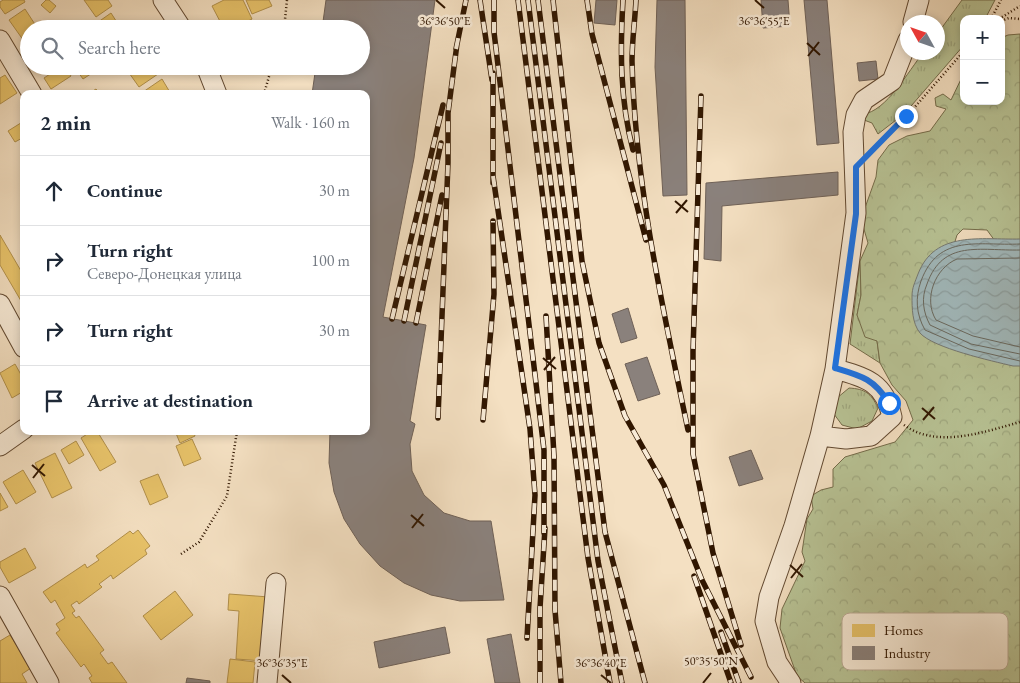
<!DOCTYPE html>
<meta charset="utf-8">
<style>
body{margin:0;font-family:"EB Garamond",serif;background:#f2f2f3;color:#1f2937}
.controls{position:absolute;right:15px;top:15px;display:grid;overflow:hidden;border-radius:10px;box-shadow:0 2px 8px #0003}
.controls button{width:45px;height:45px;display:grid;place-items:center;padding:0;border:0;border-bottom:1px solid #e0e1e3;background:#fff;color:#1f2937;font:25px sans-serif}
.compass{position:absolute;left:900px;top:15px;width:45px;height:45px;border-radius:50%;background:#fff;box-shadow:0 2px 8px #0003;rotate:310deg}
.stop{position:absolute;width:15px;height:15px;margin:-11px;border:4px solid #1a73e8;border-radius:50%;background:#fff}
.stop.end{background:#1a73e8;border-color:#fff;box-shadow:0 1px 5px #0008}
.list{margin:0;padding:0;list-style:none}
h2{display:flex;justify-content:space-between;align-items:center;height:65px;margin:0;padding:0 20px;font-size:21px}
h2 small{font-size:16px;font-weight:400;color:#747a83}
.list li{display:grid;grid-template-columns:32px 1fr auto;gap:15px;align-items:center;box-sizing:border-box;height:70px;padding:0 20px;border-top:1px solid #e0e1e3}
.list b{display:block;font-size:19px;white-space:nowrap}
.list p{margin:0;font-size:16px;white-space:nowrap;color:#747a83}
.list em{font-size:16px;font-style:normal;color:#747a83}
.icon{flex:none;width:28px;height:28px;fill:none;stroke:currentColor;stroke-width:2;stroke-linecap:round;stroke-linejoin:round}
.map{position:relative;flex:none;width:1020px;height:683px;overflow:hidden}
.search{position:absolute;background:#fff;box-shadow:0 2px 8px #0003;left:20px;top:20px;width:350px;height:55px;display:flex;align-items:center;gap:12px;box-sizing:border-box;padding:0 18px;border-radius:28px;color:#747a83;font-size:19px}
.panel{position:absolute;background:#fff;box-shadow:0 2px 8px #0003;left:20px;top:90px;width:350px;height:345px;border-radius:10px}
.map>svg:first-child{display:block}
.grass{fill:url(#grass-tufts);stroke:#746c4a}
.forest{fill:url(#forest-crowns);stroke:#746c4a}
.water{fill:url(#water-waves);stroke:#747872}
.homes{fill:#e9c46a;stroke:#b2904a}
.industry{fill:#8a817c;stroke:#6f6157}
.lines{fill:none;stroke-linecap:round;stroke-linejoin:round}
.shore{stroke:#68685f;stroke-width:1}
.minor-casing{stroke:#614830;stroke-width:21}
.path{stroke:#301600;stroke-width:2.5;stroke-dasharray:1 2.5;stroke-linecap:butt}
.minor{stroke:#f8ebd7;stroke-width:19}
.rail-casing{stroke:#301600;stroke-width:5.5}
.rail{stroke:#f8ebd7;stroke-width:4;stroke-dasharray:11;stroke-linecap:butt}
.route{stroke:#1a73e8;stroke-width:6}
.ticks{fill:none;stroke:#301600;stroke-width:2}
.key{fill:#f8ebd7;stroke:#bcab96;stroke-width:1}
.key-label{font-size:14px;fill:#301600}
.ticks-label{font-size:12px;text-anchor:middle;fill:#301600;stroke:#f8ebd7;stroke-width:5;stroke-linejoin:round;paint-order:stroke}
</style>
<div class="map">
<svg width="1020" height="683" viewBox="0 0 1020 683">
<defs>
<pattern id="grass-tufts" width="24" height="20" patternUnits="userSpaceOnUse" patternTransform="scale(1.25)"><rect width="24" height="20" fill="#b8c395"/><path d="M3 7l-1-3M5 7V3M7 7l1-3M15 17l-1-3M17 17v-4M19 17l1-3" fill="none" stroke="#9ea77f"/></pattern>
<pattern id="forest-crowns" width="20" height="18" patternUnits="userSpaceOnUse" patternTransform="scale(1.25)"><rect width="20" height="18" fill="#b8c395"/><path d="M2 6a3 3 0 1 1 6 0M12 15a3 3 0 1 1 6 0" fill="none" stroke="#9ea77f"/></pattern>
<pattern id="water-waves" width="16" height="10" patternUnits="userSpaceOnUse" patternTransform="scale(1.25)"><rect width="16" height="10" fill="#a1babe"/><path d="M0 5q4-4 8 0t8 0" fill="none" stroke="#8b9fa2"/></pattern>
</defs>
<rect width="100%" height="100%" fill="#f4e0c2"/>
<filter id="stains"><feTurbulence type="fractalNoise" baseFrequency=".004" numOctaves="4"/><feColorMatrix values="0 0 0 0 .2 0 0 0 0 .09 0 0 0 0 .02 0 0 0 .5 -.17"/></filter>
<radialGradient id="worn" r=".72"><stop offset=".6" stop-color="#630" stop-opacity="0"/><stop offset="1" stop-color="#630" stop-opacity=".3"/></radialGradient>
<path class="grass" d="M962,0H995L985,19H964V45L905,113L878,134L872,123L864,120L863,114C886,112 909,70 923,53L938,52V33Z
M860,261L861,295L857,315L877,341L880,363L850,344Z
M849,388C865,389 871,393 878,408L872,421L857,429L842,425L834,414L837,398Z"/>
<path class="forest" d="M1020,34V252L995,241L987,230L963,229L957,235L953,248L1020,357V683H805L797,676L780,628L782,609L805,561L802,552L807,519L813,509L811,496L821,490L833,487V469L845,457L895,442L913,420L906,401L892,385L880,363L877,341L865,337L857,315L861,295L860,261L868,243L861,219L876,177L878,160L889,145L907,136L930,131L946,109L936,106L935,98L943,94L951,100L964,73V101H1001V38L1008,35Z"/>
<path class="water" d="M1020,239V366H1013C992,361 933,348 920,333C912,323 912,308 912,296C912,288 915,282 918,274C935,230 981,240 1020,239Z"/>
<path class="homes" d="M3,0H24L25,2L5,14L0,7V2Z
M46,0H49L56,6L50,13L41,5Z
M84,0H108L112,6L96,17Z
M224,0H243L252,19L233,29H224L212,6Z
M246,0H269L272,6L252,14Z
M25,9L38,29H29V42L26,44L9,20Z
M111,13L120,27L117,29H92L91,27Z
M39,66H53L44,73Z
M62,66H65L71,76L51,89L44,78Z
M80,66H103L83,79L76,69Z
M132,66H152L158,74L139,87L127,70Z
M5,75L17,93L0,104V78Z
M162,79L171,94H144L143,92Z
M96,89L100,94H88Z
M24,121V137L15,142L8,131Z
M0,235L24,276V306L0,265Z
M15,364L24,380V391L12,398L0,373Z
M92,431H97L116,462L100,471L81,438Z
M175,431H193L195,436L180,443Z
M192,439L201,459L184,466L176,446Z
M76,441L84,455L69,464L61,450Z
M55,453L72,488L52,498L35,463Z
M23,470L36,492L16,504L3,482Z
M158,474L168,497L150,505L140,481Z
M0,493L8,507L0,511Z
M138,530L150,546L145,550L147,554L113,579L111,575L99,584L102,587L79,604L77,601L71,605L75,611L72,613L76,618L79,616L104,650L100,653L108,664L112,662L127,683H92L89,678L92,676L84,664L81,667L56,633L60,630L56,624L65,618L55,600L51,603L43,592L85,564L87,568L99,560L96,556L130,531L133,534Z
M25,548L36,568L9,583L0,567V562Z
M175,591L193,615L161,640L143,616Z
M229,594L269,597L264,661L236,659L239,611L228,610Z
M10,635L31,668L22,674L27,683H0V641Z
M230,659L255,662L253,683H227Z"/>
<path class="industry" d="M326,0H435L414,158L383,317L426,325L410,421L415,424L410,444L412,471L424,495L444,513L470,521H491L504,600L460,601L431,595L404,583L380,566L360,544L344,519L334,492L329,463L330,431H366V94H312L316,66H361V29H322Z
M596,0H617L615,25L594,23Z
M657,0H685L687,195L663,196L655,67Z
M761,0H788L790,26L763,28Z
M804,0H827L839,143L817,145Z
M876,61L878,79L859,81L857,63Z
M838,172V195L722,206L721,261L704,259L706,183Z
M628,308L637,338L621,343L612,314Z
M647,357L660,394L638,401L625,364Z
M751,450L763,479L739,486L729,457Z
M445,627L450,653L379,668L374,642Z
M511,634L520,683H495L487,639Z
M187,678L210,681V683H186Z"/>
<g class="lines">
<path class="shore" d="M1020,244C978,246 939,233 921,281C915,298 916,314 925,330L969,349L1020,361
M1020,250C980,251 943,239 927,284C921,298 923,312 930,325L971,344L1020,354
M1020,258L957,259C935,268 923,299 936,320L973,336L1020,347"/>
<g class="minor-casing">
<path id="minor" d="M163,0L182,29
M913,22L919,0
M0,40L32,94
M206,66L217,94
M0,304L24,348
M820,436L846,439L871,436L892,417C885,383 866,377 835,369
M0,446L24,429
M0,596L49,683
M267,683L276,583
M791,683L777,662L765,621L769,597L794,526L820,436L835,369L856,213L853,132L856,115L864,100L892,81L908,40"/>
</g>
<path class="path" d="M991,19L1001,0
M999,19L1020,6
M1001,21L1009,18L1020,19
M284,29L287,0
M264,94L272,66
M869,154L906,117L964,51
M904,425C937,449 984,432 1020,422
M181,554L199,542L227,496L237,431"/>
<use href="#minor" class="minor"/>
<g class="rail-casing">
<path id="rail" d="M480,0L492,80
M494,0V32L544,450V533
M518,0L588,558L610,683
M528,0L598,561L622,683
M538,0L605,532L645,683
M553,0L582,261L599,343L625,416L664,485L702,580L751,677
M587,0L592,34L646,240
M623,0C620,52 620,100 633,150
M636,0C635,20 632,41 632,61C635,185 663,309 688,430
M456,49L466,0
M493,73V183
M701,96L693,351V454L713,553L741,645
M493,176L530,429L535,495L527,638
M546,316L554,456L555,610L561,683
M392,319L443,105
M404,321L441,143
M416,323L442,195
M438,418L448,163V113L457,44
M483,420L494,294L493,221
M694,576L731,683
M721,632L739,683
M540,683V608L545,528"/>
</g>
<use href="#rail" class="rail"/>
</g>
<g class="lines">
<path class="route" d="M889,403C874,379 862,376 835,368L856,214V167L906,116"/>
</g>
<path class="ticks" d="M436,0L445,8M755,0L764,8M807,43L820,55M808,56L819,42M675,201L688,212M676,213L687,200M543,358L556,369M544,370L555,357M922,408L935,419M923,420L934,407M32,465L45,476M33,478L44,464M411,515L424,526M412,528L423,514M790,565L803,577M791,578L802,564M282,675L291,683M601,675L611,683M703,683L711,673"/>
<rect x="842" y="613" width="166" height="57" rx="8" class="key"/>
<rect x="852" y="624" width="23" height="13" fill="#e9c46a"/>
<rect x="852" y="646" width="23" height="14" fill="#8a817c"/>
<g class="key-label">
<text x="884" y="635">Homes</text>
<text x="884" y="658">Industry</text>
</g>
<g class="ticks-label">
<text x="764" y="25">36°36'55"E</text>
<text x="445" y="25">36°36'50"E</text>
<text x="711" y="665">50°35'50"N</text>
<text x="282" y="667">36°36'35"E</text>
<text x="601" y="667">36°36'40"E</text>
</g>
<rect width="100%" height="100%" filter="url(#stains)"/>
<rect width="100%" height="100%" fill="url(#worn)"/>
</svg>
<div class="controls">
<button>+</button>
<button>−</button>
</div>
<svg class="compass" viewBox="-18 -18 36 36"><path d="M0-13l5 13h-10z" fill="#e53935"/><path d="M0 13l5-13h-10z" fill="#747a83"/></svg>
<div class="stop" style="left:889px;top:403px"></div>
<div class="stop end" style="left:906px;top:116px"></div>
<div class="search"><svg class="icon" aria-label="search" viewBox="0 0 24 24"><circle cx="10" cy="10" r="6"/><path d="M15 15l6 6"/></svg>Search here</div>
<section class="panel">
<h2>2 min<small>Walk · 160 m</small></h2>
<ul class="list">
<li><svg class="icon" aria-label="ahead" viewBox="0 0 24 24"><path d="M12 20V5M6 11l6-6 6 6"/></svg><div><b>Continue</b></div><em>30 m</em></li>
<li><svg class="icon" aria-label="right" viewBox="0 0 24 24"><path d="M7 20v-9h11M14 6l5 5-5 5"/></svg><div><b>Turn right</b><p>Северо-Донецкая улица</p></div><em>100 m</em></li>
<li><svg class="icon" aria-label="right" viewBox="0 0 24 24"><path d="M7 20v-9h11M14 6l5 5-5 5"/></svg><div><b>Turn right</b></div><em>30 m</em></li>
<li><svg class="icon" aria-label="arrive" viewBox="0 0 24 24"><path d="M6 21V4h12l-3 4 3 4H6"/></svg><div><b>Arrive at destination</b></div></li>
</ul>
</section>
</div>
